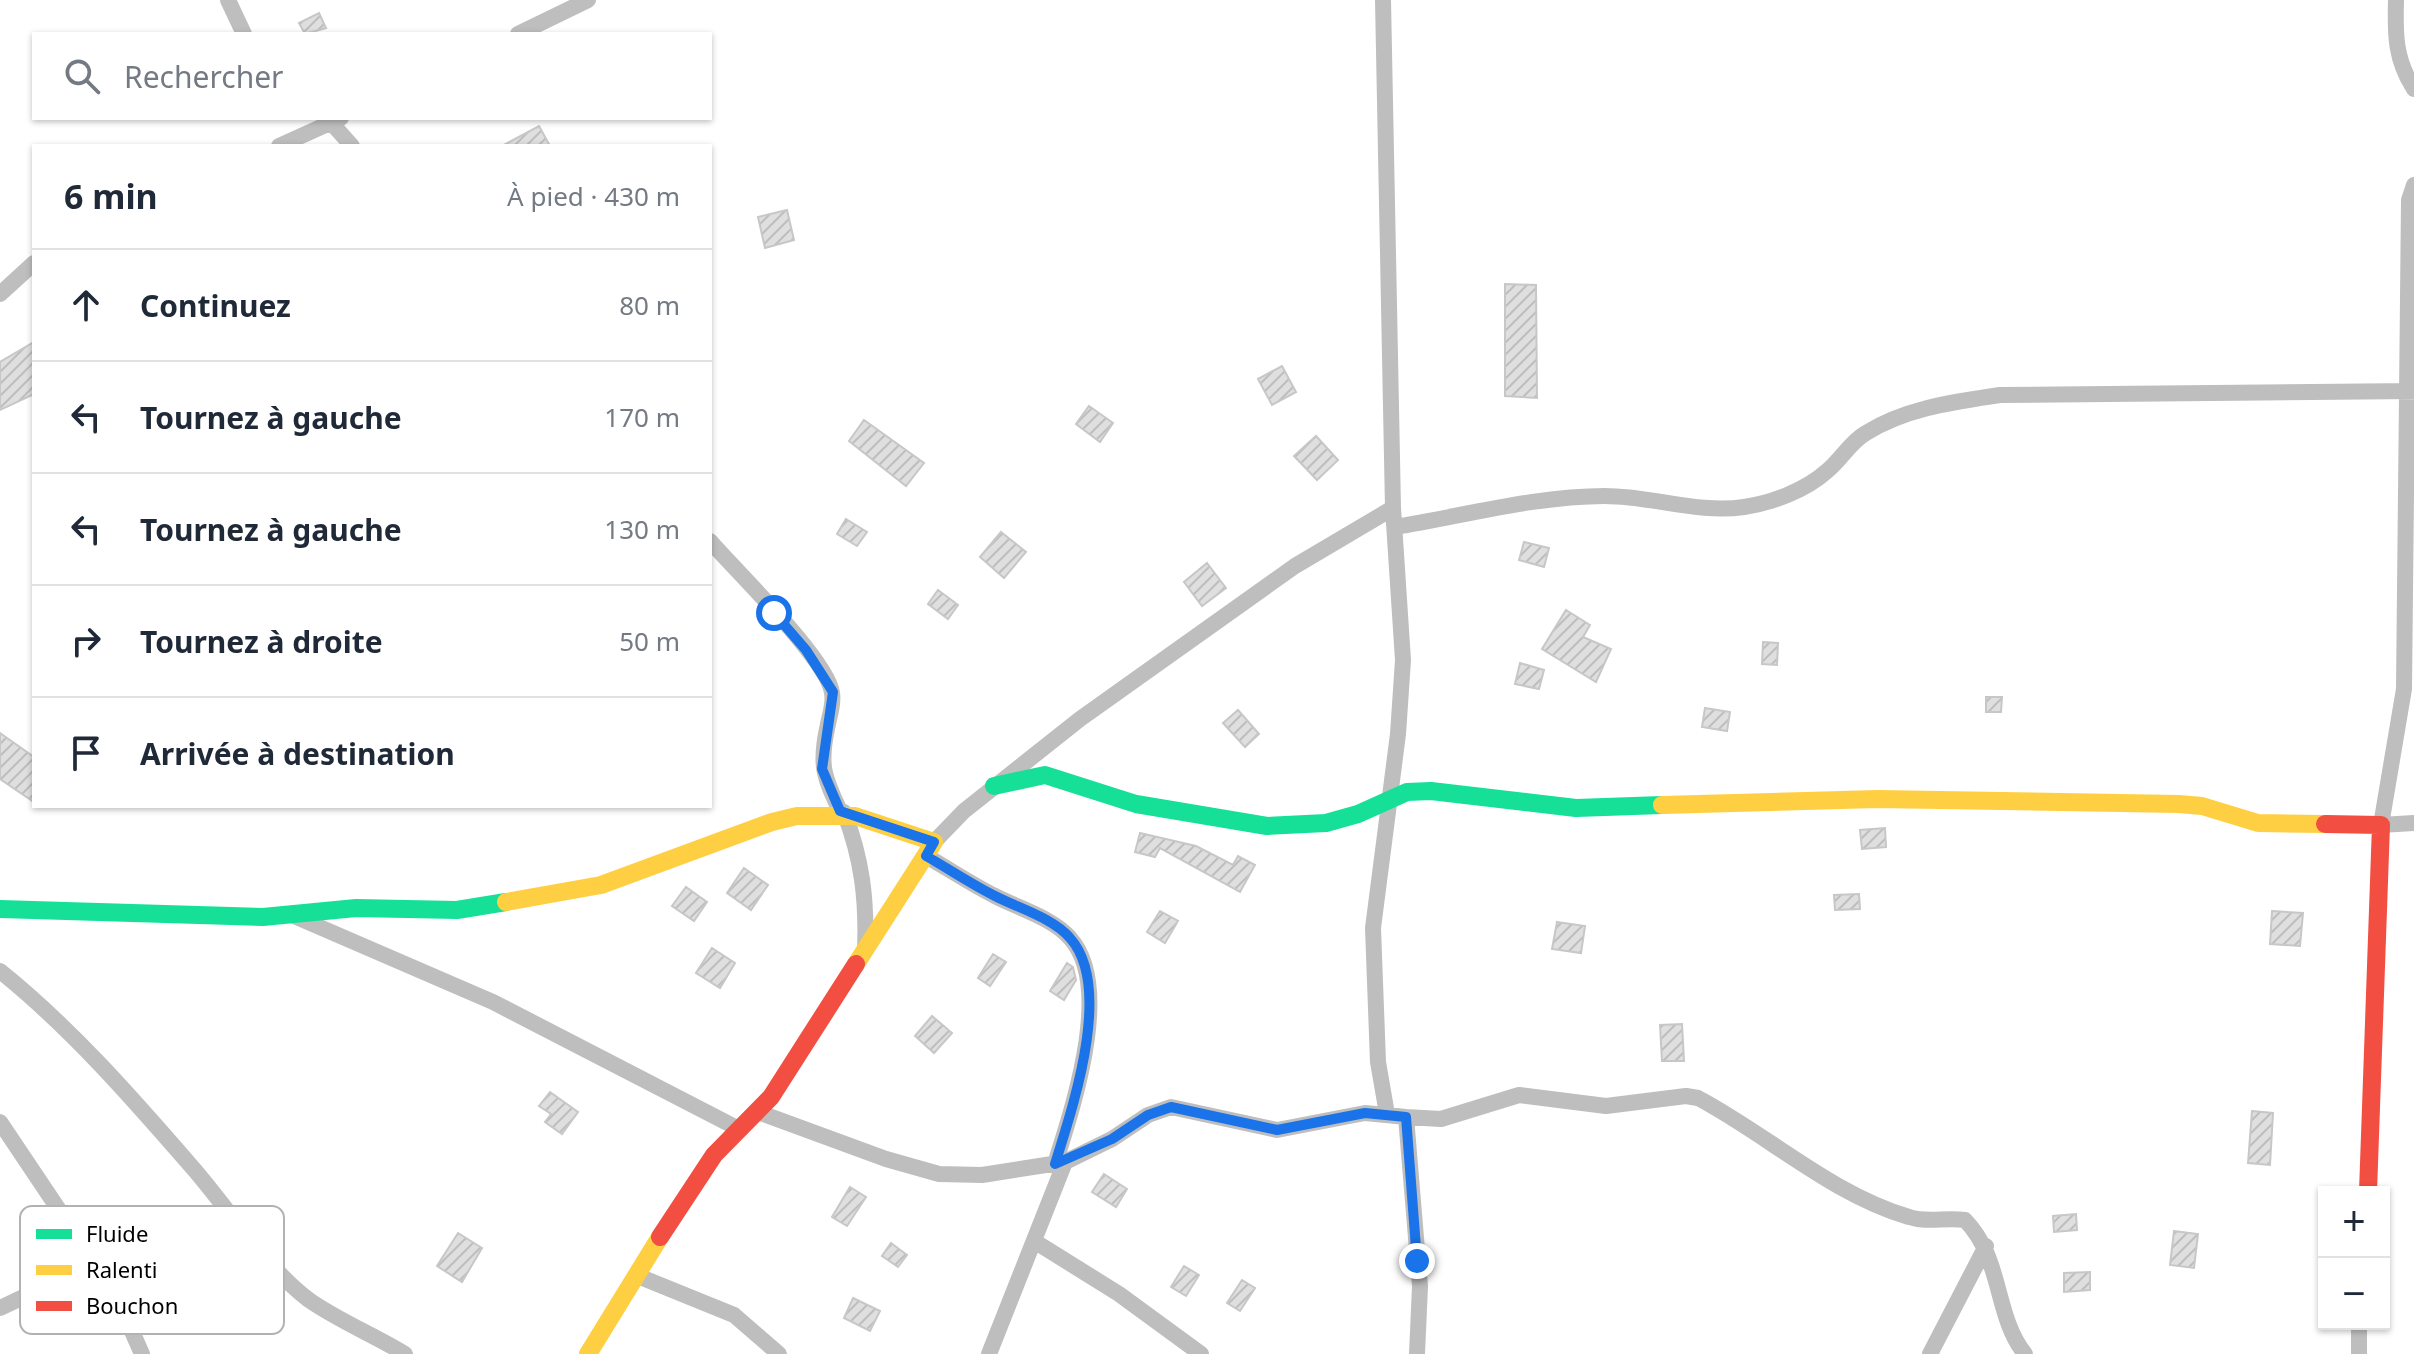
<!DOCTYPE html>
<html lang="fr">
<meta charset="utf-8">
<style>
body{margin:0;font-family:"Noto Sans",sans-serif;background:#f2f2f3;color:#1f2937}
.controls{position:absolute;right:24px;bottom:24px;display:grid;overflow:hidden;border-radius:0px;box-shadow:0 2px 6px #0004}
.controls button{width:72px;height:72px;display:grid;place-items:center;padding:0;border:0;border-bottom:2px solid #e0e1e3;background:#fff;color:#1f2937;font:40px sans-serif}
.stop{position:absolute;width:24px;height:24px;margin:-18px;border:6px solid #1a73e8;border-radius:50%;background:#fff}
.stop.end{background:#1a73e8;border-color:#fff;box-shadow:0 2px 8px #0008}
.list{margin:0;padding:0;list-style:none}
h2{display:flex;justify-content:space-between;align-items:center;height:104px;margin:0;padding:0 32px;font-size:34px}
h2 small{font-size:26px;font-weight:400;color:#747a83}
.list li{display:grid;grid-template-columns:52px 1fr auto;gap:24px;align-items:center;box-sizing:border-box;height:112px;padding:0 32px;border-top:2px solid #e0e1e3}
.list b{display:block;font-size:30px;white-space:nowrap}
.list em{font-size:26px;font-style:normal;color:#747a83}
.icon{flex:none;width:44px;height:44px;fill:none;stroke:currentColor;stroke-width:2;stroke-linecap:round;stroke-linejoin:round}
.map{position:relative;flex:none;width:2414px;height:1354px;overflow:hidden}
.search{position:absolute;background:#fff;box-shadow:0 2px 6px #0004;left:32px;top:32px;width:680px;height:88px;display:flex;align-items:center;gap:20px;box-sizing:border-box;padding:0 28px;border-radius:0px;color:#747a83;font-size:30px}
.panel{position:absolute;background:#fff;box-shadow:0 2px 6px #0004;left:32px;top:144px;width:680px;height:664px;border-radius:0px}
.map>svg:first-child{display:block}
.building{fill:url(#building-hatch);stroke:#c7c7c7;stroke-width:2}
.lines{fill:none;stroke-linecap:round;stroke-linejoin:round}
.street{stroke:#bebebe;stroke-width:16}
.fast{stroke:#16e098;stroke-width:18}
.slow{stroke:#ffcf43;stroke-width:18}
.jam{stroke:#f24e42;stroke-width:18}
.route{stroke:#1a73e8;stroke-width:10}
.key{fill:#fff;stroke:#b2b2b2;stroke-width:2}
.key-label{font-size:22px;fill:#000}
</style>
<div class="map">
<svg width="2414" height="1354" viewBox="0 0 2414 1354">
<defs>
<pattern id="building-hatch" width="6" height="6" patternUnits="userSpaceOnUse" patternTransform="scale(2)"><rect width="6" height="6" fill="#dfdfdf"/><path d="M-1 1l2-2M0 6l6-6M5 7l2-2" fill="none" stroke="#bebebe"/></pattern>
</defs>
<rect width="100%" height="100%" fill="#fff"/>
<path class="building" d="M319,13L326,28L305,34L299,23Z
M539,126L550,146H502Z
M787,210L794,240L765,248L758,217Z
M1505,284L1536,285L1537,398L1505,396Z
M34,342V394L0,410V362Z
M1282,366L1296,392L1272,405L1258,379Z
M1089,406L1113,423L1100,442L1076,424Z
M864,420L924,463L906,486L849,441Z
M1316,436L1338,460L1317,480L1294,456Z
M846,519L867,532L857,546L837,534Z
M1001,532L1026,552L1004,578L980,557Z
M1524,542L1549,548L1544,567L1519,560Z
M1207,563L1226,588L1202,606L1184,582Z
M938,590L958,605L948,619L928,604Z
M1566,610L1590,625L1583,637L1611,649L1596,682L1542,649Z
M1763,642L1778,643L1777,665L1762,664Z
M1520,663L1544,670L1539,689L1515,684Z
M1986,697H2002L2001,712H1986Z
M1705,708L1730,712L1727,731L1702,727Z
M1238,710L1259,734L1245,747L1223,723Z
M0,733L34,757V802L0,779Z
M1885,828L1886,847L1862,849L1860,830Z
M1140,833L1196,846L1233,865L1238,856L1255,865L1240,892L1160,848L1155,857L1135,852Z
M744,868L768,885L751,910L727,893Z
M686,887L707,902L694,921L672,906Z
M1859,894L1860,909L1835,910L1834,895Z
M1160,911L1178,921L1165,943L1147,932Z
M2272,911L2303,913L2300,946L2270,944Z
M1557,922L1585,926L1581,953L1552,949Z
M712,948L735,963L720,988L696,973Z
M993,954L1006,962L990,986L978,978Z
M1067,963L1073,967L1076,980L1064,1000L1050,991Z
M932,1016L952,1033L934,1053L915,1036Z
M1682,1024L1684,1061H1662L1660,1025Z
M550,1092L578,1112L562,1134L545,1122L551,1114L539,1106Z
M2252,1111L2273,1113L2270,1165L2248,1163Z
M1104,1174L1127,1189L1116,1207L1092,1192Z
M850,1187L866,1197L847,1226L832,1217Z
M2076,1214L2077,1230L2054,1232L2053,1216Z
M2174,1231L2198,1234L2194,1268L2170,1265Z
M458,1233L482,1248L462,1282L437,1266Z
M891,1243L907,1255L898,1267L882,1256Z
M1184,1266L1199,1275L1186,1296L1171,1287Z
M2090,1272V1290L2064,1292V1273Z
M1242,1280L1255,1288L1240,1311L1227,1303Z
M853,1298L880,1311L870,1331L844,1318Z"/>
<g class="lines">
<path class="street" d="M228,0L244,34
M1383,0L1393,508
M2396,0C2395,35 2395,59 2414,89
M518,34L588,0
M327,118L352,146
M279,146L341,118
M2414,185L2409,200L2404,689L2381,825L2414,823
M0,294L34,263
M1395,527C1463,516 1536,496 1605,496C1652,496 1699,514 1744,507C1772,503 1806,490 1827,471C1841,460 1850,442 1866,433C1906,408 1954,402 2000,395L2414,391
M710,541C735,570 828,660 832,693C834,703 830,714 828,724C819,764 823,775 840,811
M844,812C862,859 867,899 865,950
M934,842L964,811L1080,719L1295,566L1393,508L1403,660L1398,734L1373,928L1378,1062L1387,1114
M926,856C949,869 971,884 995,896C1018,908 1053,918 1070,938C1114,987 1072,1109 1055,1164
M294,916L493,1002L739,1129
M0,971C71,1028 133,1099 192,1167C228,1208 265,1267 309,1300C339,1321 374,1335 405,1354
M758,1112L886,1159L939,1174L982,1175L1065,1162L1112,1139L1148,1115L1171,1107L1277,1130L1365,1113L1406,1117L1420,1286L1417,1354
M1406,1117L1441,1119L1519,1095L1606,1106L1686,1096L1698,1098C1768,1135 1831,1194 1909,1217C1927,1223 1946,1217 1965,1220C2003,1259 1994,1315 2025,1354
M0,1122L116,1295L142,1354
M1034,1241L1119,1294L1201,1354
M638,1276L734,1315L779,1354
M0,1308L34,1292L88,1255
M2359,1324V1354
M989,1354L1065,1162
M1930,1354L1986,1246"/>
<path class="fast" d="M994,786L1045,775L1136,804L1267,826L1326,823L1358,814L1407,792L1431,791L1576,808L1662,805
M0,909L263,917L356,908L457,910L506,902"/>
<path class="slow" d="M1662,805L1877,799L2179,804L2202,806L2258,823L2325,824
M506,902L601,885L772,822L797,816H855L934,842L856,964
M588,1354L660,1237"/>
<path class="jam" d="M2325,824L2381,825L2368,1192
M660,1237L714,1155L771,1097L856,964"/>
</g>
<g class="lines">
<path class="route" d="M774,613L806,650L833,692L822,769L840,811L934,842L926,856C949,869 971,884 995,896C1018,908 1053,918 1070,938C1114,987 1072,1109 1055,1164L1112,1139L1148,1115L1171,1107L1277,1130L1365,1113L1406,1117L1417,1261"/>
</g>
<rect x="20" y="1206" width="264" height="128" rx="12" class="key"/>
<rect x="36" y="1229" width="36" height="10" fill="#16e098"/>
<rect x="36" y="1265" width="36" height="10" fill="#ffcf43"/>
<rect x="36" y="1301" width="36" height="10" fill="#f24e42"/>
<g class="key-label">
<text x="86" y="1242">Fluide</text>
<text x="86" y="1278">Ralenti</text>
<text x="86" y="1314">Bouchon</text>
</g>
</svg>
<div class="controls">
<button>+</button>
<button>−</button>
</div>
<div class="stop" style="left:774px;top:613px"></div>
<div class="stop end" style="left:1417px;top:1261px"></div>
<div class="search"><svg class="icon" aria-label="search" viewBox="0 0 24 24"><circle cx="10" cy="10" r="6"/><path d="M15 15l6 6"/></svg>Rechercher</div>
<section class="panel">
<h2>6 min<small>À pied · 430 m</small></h2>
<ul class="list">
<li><svg class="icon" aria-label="ahead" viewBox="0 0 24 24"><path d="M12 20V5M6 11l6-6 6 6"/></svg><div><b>Continuez</b></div><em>80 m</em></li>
<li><svg class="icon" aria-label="left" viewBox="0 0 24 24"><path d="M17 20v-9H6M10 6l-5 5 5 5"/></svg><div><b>Tournez à gauche</b></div><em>170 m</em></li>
<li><svg class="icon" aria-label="left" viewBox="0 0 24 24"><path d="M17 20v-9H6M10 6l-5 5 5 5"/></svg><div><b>Tournez à gauche</b></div><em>130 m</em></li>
<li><svg class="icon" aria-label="right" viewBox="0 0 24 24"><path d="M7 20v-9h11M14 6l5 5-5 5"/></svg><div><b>Tournez à droite</b></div><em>50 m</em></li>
<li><svg class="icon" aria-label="arrive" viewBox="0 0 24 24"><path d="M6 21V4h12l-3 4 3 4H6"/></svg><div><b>Arrivée à destination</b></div></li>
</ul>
</section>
</div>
